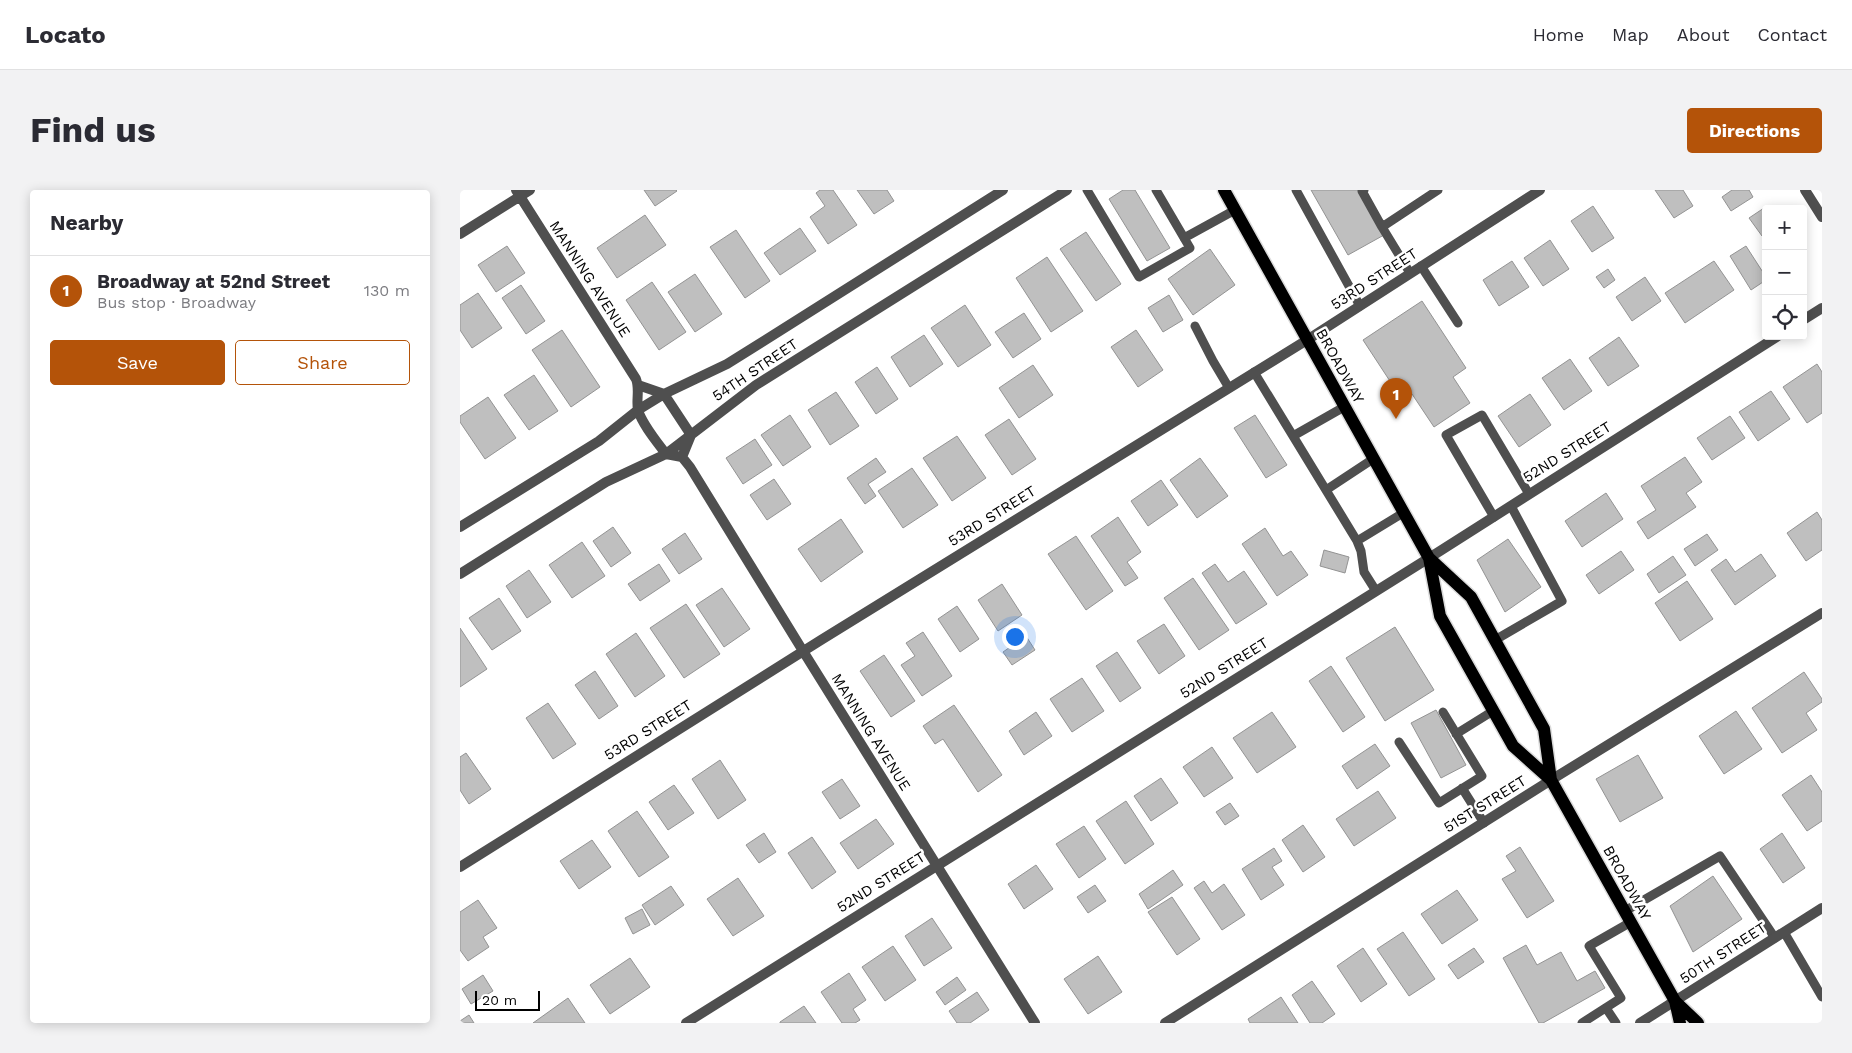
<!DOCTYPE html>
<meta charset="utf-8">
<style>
body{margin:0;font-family:"Work Sans",sans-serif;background:#f2f2f3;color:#2b2b33}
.controls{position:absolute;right:15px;top:15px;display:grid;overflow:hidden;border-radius:5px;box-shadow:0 2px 12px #0003}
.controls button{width:45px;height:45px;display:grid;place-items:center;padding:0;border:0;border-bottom:1px solid #e1e1e2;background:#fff;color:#2b2b33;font:25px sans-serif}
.scale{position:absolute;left:15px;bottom:12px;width:65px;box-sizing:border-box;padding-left:5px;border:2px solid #000;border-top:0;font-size:14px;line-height:18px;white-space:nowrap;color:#000;-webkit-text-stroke:4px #fff;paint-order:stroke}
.you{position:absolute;left:554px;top:446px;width:18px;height:18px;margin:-12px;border:4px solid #fff;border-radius:50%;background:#1a73e8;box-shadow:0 0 0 8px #1a73e833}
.badge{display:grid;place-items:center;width:32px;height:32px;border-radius:50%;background:#b45309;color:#fff;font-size:16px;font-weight:700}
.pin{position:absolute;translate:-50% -41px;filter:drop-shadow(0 1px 2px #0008)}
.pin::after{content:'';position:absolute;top:26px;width:18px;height:15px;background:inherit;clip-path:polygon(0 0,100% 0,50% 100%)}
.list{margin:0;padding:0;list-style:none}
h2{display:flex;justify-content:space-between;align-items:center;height:65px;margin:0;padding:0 20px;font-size:21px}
h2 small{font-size:16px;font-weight:400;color:#7c7c81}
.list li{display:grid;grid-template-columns:32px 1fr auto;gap:15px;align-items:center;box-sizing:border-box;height:70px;padding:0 20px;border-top:1px solid #e1e1e2}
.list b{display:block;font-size:19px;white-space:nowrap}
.list p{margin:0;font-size:16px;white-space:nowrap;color:#7c7c81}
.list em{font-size:16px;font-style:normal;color:#7c7c81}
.actions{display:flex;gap:10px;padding:15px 20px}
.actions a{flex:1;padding:11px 0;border:1px solid #b45309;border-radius:5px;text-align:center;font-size:18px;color:#b45309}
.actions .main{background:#b45309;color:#fff}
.icon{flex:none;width:28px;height:28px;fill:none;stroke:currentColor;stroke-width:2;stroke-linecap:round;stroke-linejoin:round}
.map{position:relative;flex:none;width:1362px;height:833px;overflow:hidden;border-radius:5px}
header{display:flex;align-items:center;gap:30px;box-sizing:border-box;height:70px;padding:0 25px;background:#fff;border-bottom:1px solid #e1e1e2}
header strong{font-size:24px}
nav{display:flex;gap:28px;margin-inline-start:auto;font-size:18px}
.intro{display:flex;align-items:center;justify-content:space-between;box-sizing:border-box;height:120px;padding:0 30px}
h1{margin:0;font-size:35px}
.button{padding:12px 22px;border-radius:5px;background:#b45309;color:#fff;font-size:18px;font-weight:700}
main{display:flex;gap:30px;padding:0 30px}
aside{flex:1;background:#fff;border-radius:5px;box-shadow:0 2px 12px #0003}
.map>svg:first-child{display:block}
.building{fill:#bfbfbf;stroke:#939393}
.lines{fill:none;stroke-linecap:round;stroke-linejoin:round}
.primary-casing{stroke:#dbdbdb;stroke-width:15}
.service{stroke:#4f4f4f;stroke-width:9}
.minor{stroke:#4f4f4f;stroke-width:10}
.primary{stroke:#000;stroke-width:12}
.labels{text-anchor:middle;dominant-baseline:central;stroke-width:5;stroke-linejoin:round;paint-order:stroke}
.street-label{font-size:15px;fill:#000;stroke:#fff}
</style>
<header>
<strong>Locato</strong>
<nav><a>Home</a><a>Map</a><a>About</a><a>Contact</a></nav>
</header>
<div class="intro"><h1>Find us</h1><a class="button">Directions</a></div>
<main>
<aside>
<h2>Nearby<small></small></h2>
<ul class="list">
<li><span class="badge">1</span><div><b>Broadway at 52nd Street</b><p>Bus stop · Broadway</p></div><em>130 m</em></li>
</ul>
<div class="actions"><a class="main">Save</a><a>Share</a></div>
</aside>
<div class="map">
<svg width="1362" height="833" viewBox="0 0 1362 833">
<rect width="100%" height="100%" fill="#fff"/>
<path class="building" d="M184,0H216L217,1L195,16Z
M360,0H373L397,35L368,54L350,27L365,16L356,3Z
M397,0H427L434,11L414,24Z
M663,0H675L710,58L687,71L649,9Z
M851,0H899L924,45L888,65Z
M1195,0H1223L1233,16L1214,28Z
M1272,0H1289L1293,7L1271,21L1262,7Z
M1133,16L1154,48L1132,62L1111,31Z
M1304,18L1306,21V43L1302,46L1289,28Z
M185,25L206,55L157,88L137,58Z
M340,38L356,61L320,85L304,63Z
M276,40L310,91L285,108L250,57Z
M626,42L661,94L636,111L600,59Z
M1090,50L1109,79L1083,96L1064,68Z
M47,56L65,83L36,102L18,75Z
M1286,56L1306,87V90L1291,100L1270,66Z
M750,59L775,95L733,125L708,89Z
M587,67L623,121L591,142L556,88Z
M1052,71L1069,97L1039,116L1023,90Z
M1254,71L1274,100L1225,133L1205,103Z
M1148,79L1155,90L1144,98L1136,87Z
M235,84L262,124L235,142L208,102Z
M1185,87L1201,111L1172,131L1156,107Z
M192,92L226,142L199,160L166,110Z
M61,95L85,131L66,144L42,108Z
M18,103L42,138L12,158L0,140V115Z
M709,105L723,130L703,142L688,118Z
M962,111L1006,178L993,187L1010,213L974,237L952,204L943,211L903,150Z
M505,115L531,155L498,177L471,138Z
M564,123L581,149L553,168L535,142Z
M102,140L140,197L111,217L72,160Z
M676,140L703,180L678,197L651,157Z
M464,145L483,174L450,197L431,167Z
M1159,147L1179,176L1148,196L1129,168Z
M1110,169L1132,201L1104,220L1082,188Z
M1357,174L1362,182V223L1347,233L1323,197Z
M573,175L593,205L559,228L539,198Z
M417,177L438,209L416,224L395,192Z
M74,185L98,221L69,240L44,205Z
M1311,201L1330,229L1298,251L1279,222Z
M376,202L399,236L370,255L348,220Z
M1070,204L1091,235L1059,257L1038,226Z
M28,207L56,248L25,269L0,232V226Z
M330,225L351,257L323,276L301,245Z
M795,225L827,275L806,288L774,238Z
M1270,226L1285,248L1252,270L1237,248Z
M549,229L576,269L552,285L525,245Z
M497,246L526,288L492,311L463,268Z
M295,249L312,275L283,294L266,268Z
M1225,267L1242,292L1226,303L1236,317L1188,349L1177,332L1196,320L1181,296Z
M416,268L426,282L408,294L416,306L405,314L387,288Z
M740,268L768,306L737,328L710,290Z
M452,278L478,315L443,338L418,301Z
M314,289L331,314L307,330L290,305Z
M701,290L718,315L688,336L671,311Z
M1146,303L1163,329L1122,357L1105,331Z
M1357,322L1362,330V360L1346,371L1327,343Z
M658,327L681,362L667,372L678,388L665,396L631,346Z
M381,329L403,362L361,392L338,359Z
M153,337L171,363L151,377L133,351Z
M805,338L823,366L831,361L848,385L817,406L782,354Z
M225,343L242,369L219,384L202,359Z
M1247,344L1258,360L1235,376L1224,359Z
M616,346L653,401L626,420L588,364Z
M1048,349L1081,397L1045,422L1017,370Z
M122,352L145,386L112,408L89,375Z
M864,360L889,367L885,383L860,376Z
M1161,361L1174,380L1139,404L1126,385Z
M1301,364L1316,386L1275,415L1251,380L1266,369L1275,382Z
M1213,366L1226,385L1199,403L1187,384Z
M199,374L210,391L180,411L168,394Z
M755,374L768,392L784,381L807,414L776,434L742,383Z
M69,380L91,412L67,428L46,396Z
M733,388L769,440L739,460L704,408Z
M1227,391L1253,429L1220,451L1195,413Z
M542,394L562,425L538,441L518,410Z
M262,398L290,439L264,457L236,415Z
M39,408L61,441L32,460L9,428Z
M226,414L260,464L224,488L190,438Z
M497,416L519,449L500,462L478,429Z
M704,434L725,466L699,484L677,451Z
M935,437L974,500L925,531L886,468Z
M0,438L27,479L0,497Z
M463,442L492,486L462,506L441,475L455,466L446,453Z
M176,443L205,486L175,507L146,464Z
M566,446L575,460L552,475L543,462Z
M657,462L681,498L660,512L636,476Z
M424,465L455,511L431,527L400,481Z
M871,476L905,527L883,542L849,491Z
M135,481L158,516L139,529L115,495Z
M1344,482L1362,509V512L1346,523L1357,540L1322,563L1292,518Z
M622,488L644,521L612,542L590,509Z
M88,513L116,554L93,569L66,528Z
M494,515L542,585L518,602L483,549L475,554L463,536Z
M976,520L1006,575L981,588L951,533Z
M1276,521L1302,559L1264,584L1239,546Z
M576,522L592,546L564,565L549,541Z
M812,522L836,557L797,583L773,548Z
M915,554L930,576L897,599L882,576Z
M752,557L773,588L744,607L723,577Z
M6,563L31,599L9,614L0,600V567Z
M1178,565L1203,608L1160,632L1136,589Z
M260,570L286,610L258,629L232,589Z
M1351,585L1362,602V631L1347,641L1322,605Z
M701,588L718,613L691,631L674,606Z
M382,589L400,616L380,629L362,602Z
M214,595L234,623L208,640L189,612Z
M918,601L936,628L894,656L876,629Z
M666,611L694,654L665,674L636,631Z
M770,613L779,626L765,635L756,622Z
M177,621L209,667L179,687L148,641Z
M416,629L434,654L398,679L380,653Z
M843,635L865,667L843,682L822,650Z
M624,636L646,669L619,688L596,654Z
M304,643L316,662L299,673L286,655Z
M1322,643L1345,678L1323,693L1300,659Z
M352,647L376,682L352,699L328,663Z
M132,650L151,677L119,699L100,671Z
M1060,657L1094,711L1067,728L1042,689L1056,681L1046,666Z
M814,658L822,671L812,677L824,695L801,710L782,679Z
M576,675L593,699L564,719L548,694Z
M713,680L723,695L688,719L679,704Z
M1253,686L1282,729L1233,762L1210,716Z
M278,688L304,726L273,746L247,709Z
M744,691L752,703L764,694L785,725L762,740L734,698Z
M635,695L646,711L628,723L617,707Z
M211,696L224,715L195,735L182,715Z
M997,700L1018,730L982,754L961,724Z
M712,707L740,749L717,765L688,722Z
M18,710L37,738L23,747L29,757L8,771L0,760V722Z
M182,719L190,735L173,744L165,728Z
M472,728L492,758L464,776L445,746Z
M943,742L975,789L949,806L917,759Z
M1066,755L1077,775L1101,762L1117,791L1135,781L1145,798L1083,833H1079L1043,768Z
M433,756L456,790L425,811L402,777Z
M903,758L927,794L901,812L877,776Z
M1014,758L1024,772L998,789L988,775Z
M638,766L662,802L628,824L604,789Z
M170,768L190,797L150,824L130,795Z
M389,783L406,810L393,819L400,830L395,833H382L361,802Z
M23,785L33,801L11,814L2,799Z
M497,787L506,800L485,815L476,802Z
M852,791L875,824L862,833H850L832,805Z
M517,802L529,820L510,833H497L489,821Z
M821,807L838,833H790L788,829Z
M108,808L125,833H73Z
M344,816L356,833H320V832Z
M9,825L14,833H0V831Z"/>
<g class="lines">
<g class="primary-casing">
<path id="primary" d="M764,0L969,368L1011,407L1084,539L1091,590
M969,368L980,426L1053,556L1091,590L1215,811L1238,833
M1215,811L1220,833"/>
</g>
<path class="service" d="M627,0L679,87L730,58L696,0
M836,0L900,116
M904,0L902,1L922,37L950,83
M922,37L978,0
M724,48L775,20
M961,76L998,133
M735,136L753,171L769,198
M794,182L897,351L901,361L904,382L916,401
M833,246L884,217
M866,300L913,269
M1034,327L986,245L1022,225L1069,304
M897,351L943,323
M1035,450L1102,411L1051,316
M996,544L1033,521
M939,552L979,613L1022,586L983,522
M1002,598L1024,633
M1165,721L1260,666L1315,748
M1324,742L1362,807
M1146,818L1156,833
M1122,833L1161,808L1129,756L1171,732"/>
<path class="minor" d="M56,0L176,189C180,199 176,210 178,220C182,234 197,252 206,264L222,267L230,277L343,461L575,833
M1345,0L1362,27
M0,44L70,0
M1343,130L1362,118
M178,195L204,204L231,245L222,267
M0,337L139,251L178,220L204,204L267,174L291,159L543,0
M0,384L146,292L206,264L296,195L607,0
M0,677L361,450L847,150L1080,0
M226,833L969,368L1318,146
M705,833L1091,590L1362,423
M1180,833L1362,718"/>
<use href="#primary" class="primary"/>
</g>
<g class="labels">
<g class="street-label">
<text transform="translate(130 89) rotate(57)">MANNING AVENUE</text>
<text transform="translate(914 89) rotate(-33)">53RD STREET</text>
<text transform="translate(880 176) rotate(61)">BROADWAY</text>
<text transform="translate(295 180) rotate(-34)">54TH STREET</text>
<text transform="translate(1107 262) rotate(-32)">52ND STREET</text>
<text transform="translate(532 326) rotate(-32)">53RD STREET</text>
<text transform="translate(764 478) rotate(-32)">52ND STREET</text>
<text transform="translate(188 540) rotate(-32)">53RD STREET</text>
<text transform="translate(411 542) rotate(58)">MANNING AVENUE</text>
<text transform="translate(1025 614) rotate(-32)">51ST STREET</text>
<text transform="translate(421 692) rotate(-32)">52ND STREET</text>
<text transform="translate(1167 693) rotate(61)">BROADWAY</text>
<text transform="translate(1263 763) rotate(-33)">50TH STREET</text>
</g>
</g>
</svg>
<div class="controls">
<button>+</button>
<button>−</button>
<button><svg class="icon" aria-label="locate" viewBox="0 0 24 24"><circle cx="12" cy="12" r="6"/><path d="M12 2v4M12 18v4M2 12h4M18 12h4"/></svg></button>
</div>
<div class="scale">20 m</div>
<div class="you"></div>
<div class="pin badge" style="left:936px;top:229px">1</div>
</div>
</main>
